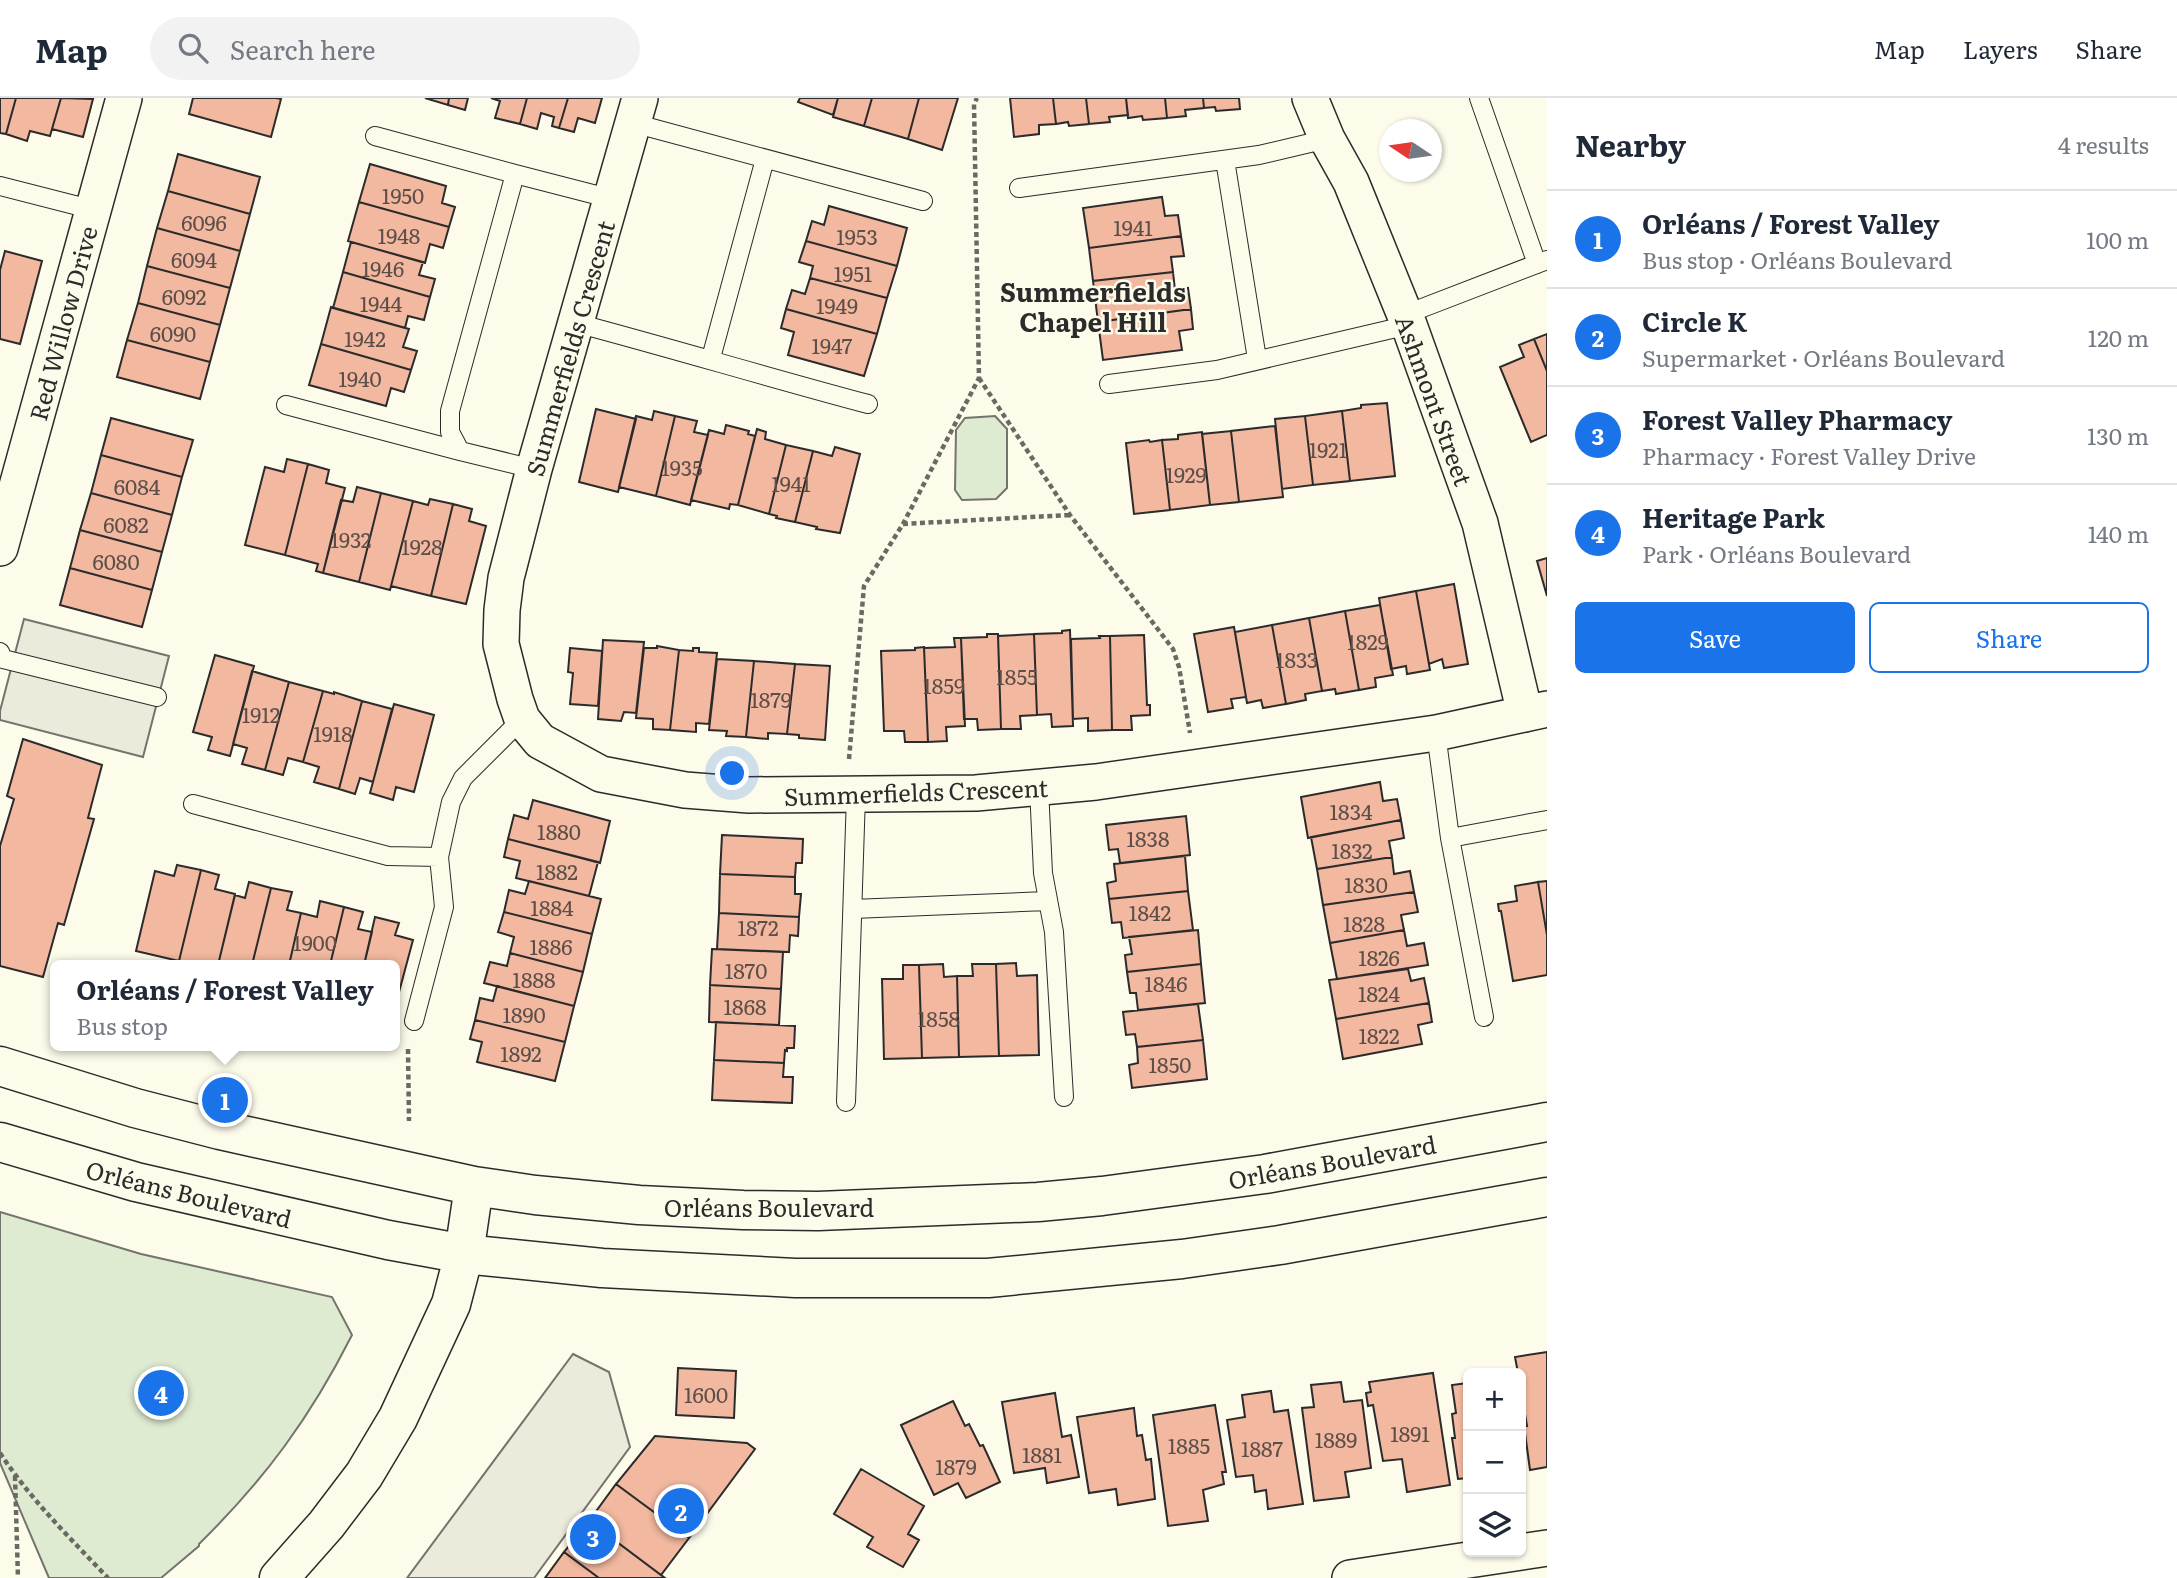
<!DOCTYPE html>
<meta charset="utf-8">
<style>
body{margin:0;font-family:Literata,serif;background:#f2f2f3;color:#1f2937}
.controls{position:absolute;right:21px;bottom:21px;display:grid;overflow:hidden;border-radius:10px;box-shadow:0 2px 5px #0004}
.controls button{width:63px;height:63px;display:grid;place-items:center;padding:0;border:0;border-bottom:2px solid #e0e1e3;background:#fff;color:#1f2937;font:35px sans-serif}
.compass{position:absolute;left:1379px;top:21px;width:63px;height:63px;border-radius:50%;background:#fff;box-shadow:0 2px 5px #0004;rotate:283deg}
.you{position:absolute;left:733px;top:676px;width:24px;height:24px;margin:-18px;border:5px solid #fff;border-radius:50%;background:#1a73e8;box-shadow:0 0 0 10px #1a73e833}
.badge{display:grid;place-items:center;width:46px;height:46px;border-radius:50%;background:#1a73e8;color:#fff;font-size:23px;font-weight:700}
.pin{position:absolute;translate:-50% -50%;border:4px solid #fff;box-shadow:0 2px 7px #0006}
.popup{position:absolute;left:50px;top:862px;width:350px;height:91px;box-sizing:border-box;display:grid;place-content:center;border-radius:10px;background:#fff;filter:drop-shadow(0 2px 5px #0005);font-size:23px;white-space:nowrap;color:#747a83}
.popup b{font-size:26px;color:#1f2937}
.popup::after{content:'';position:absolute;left:50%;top:100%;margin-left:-14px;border:14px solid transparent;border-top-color:#fff}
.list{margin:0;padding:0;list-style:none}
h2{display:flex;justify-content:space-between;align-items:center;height:91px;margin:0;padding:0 28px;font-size:30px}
h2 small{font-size:23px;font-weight:400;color:#747a83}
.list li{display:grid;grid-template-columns:46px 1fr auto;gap:21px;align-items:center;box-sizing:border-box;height:98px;padding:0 28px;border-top:2px solid #e0e1e3}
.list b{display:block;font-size:26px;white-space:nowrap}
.list p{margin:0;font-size:23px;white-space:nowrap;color:#747a83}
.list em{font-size:23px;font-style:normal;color:#747a83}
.actions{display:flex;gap:14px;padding:21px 28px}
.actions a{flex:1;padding:16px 0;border:2px solid #1a73e8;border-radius:10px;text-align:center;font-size:24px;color:#1a73e8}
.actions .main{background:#1a73e8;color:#fff}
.icon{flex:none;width:38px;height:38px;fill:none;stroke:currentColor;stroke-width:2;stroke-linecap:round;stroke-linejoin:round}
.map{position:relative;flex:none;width:1547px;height:1480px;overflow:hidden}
header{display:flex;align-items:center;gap:42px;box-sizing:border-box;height:98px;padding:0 35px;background:#fff;border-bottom:2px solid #e0e1e3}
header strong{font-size:33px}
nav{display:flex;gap:38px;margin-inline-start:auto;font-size:24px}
.search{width:490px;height:63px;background:#f2f2f3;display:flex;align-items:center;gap:18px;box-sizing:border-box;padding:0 24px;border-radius:38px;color:#747a83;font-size:26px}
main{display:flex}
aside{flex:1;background:#fff}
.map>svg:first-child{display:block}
.green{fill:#deebd1;stroke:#74746e;stroke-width:2}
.parking{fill:#eceadb;stroke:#74746e;stroke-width:2}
.building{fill:#f2b8a0;stroke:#2b2b2b;stroke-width:2}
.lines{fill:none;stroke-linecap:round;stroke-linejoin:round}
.lane-casing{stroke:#2b2b2b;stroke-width:20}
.street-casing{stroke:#2b2b2b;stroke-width:38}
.secondary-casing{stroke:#2b2b2b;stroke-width:41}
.path{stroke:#6a6964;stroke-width:4.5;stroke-dasharray:5 3.5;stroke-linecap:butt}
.lane{stroke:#fdfbea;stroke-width:18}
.street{stroke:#fdfbea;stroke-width:35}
.secondary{stroke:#fdfbea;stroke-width:38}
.labels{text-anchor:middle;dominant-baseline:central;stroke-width:5;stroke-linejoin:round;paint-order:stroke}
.number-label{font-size:21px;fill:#5d4e48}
.street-label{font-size:24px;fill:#2b2b2b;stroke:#fdfbea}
.neighbourhood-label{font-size:26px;font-weight:bold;fill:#2b2b2b;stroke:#fdfbea}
</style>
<header>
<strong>Map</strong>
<div class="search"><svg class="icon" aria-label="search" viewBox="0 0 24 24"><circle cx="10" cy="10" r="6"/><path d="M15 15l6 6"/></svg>Search here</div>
<nav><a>Map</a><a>Layers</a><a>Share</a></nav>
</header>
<main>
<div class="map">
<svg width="1547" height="1480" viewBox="0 0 1547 1480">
<rect width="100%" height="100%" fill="#fdfbea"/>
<path class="green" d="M995,318L1007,331V390L996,401L962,402L955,392L956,332L965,320Z
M0,1114L141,1156L332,1199L352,1237C310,1320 265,1381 199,1446V1448L161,1480H49L0,1365Z"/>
<path class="parking" d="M24,521L169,558L143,659L0,622V613Z
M573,1256L609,1274L630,1349L534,1480H407Z"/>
<path class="building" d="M0,0H16L6,36L0,35Z
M16,0H61L50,38L30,33L27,43L6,36Z
M61,0L93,1L83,39L52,31Z
M193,0H276L281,1L271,39L189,16Z
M425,0H449L448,7Z
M449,0H468L465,12L448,7Z
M491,0H527L520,26L495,20L500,3Z
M527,0H568L559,30L552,28L554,19L541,15L537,31L520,26Z
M568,0H602L595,25L578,20L574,34L559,30Z
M800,0H838L833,17L798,4Z
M838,0H872L864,28L833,19Z
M872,0H919L908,41L864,28Z
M919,0H958L942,52L908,41Z
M1010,0H1053L1056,26L1039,27V36L1014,39Z
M1053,0H1086L1089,26L1069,28L1068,24L1056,26Z
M1086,0H1126L1128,17L1109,19L1110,24L1089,26Z
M1126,0H1165L1167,20L1143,22L1142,18L1128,20Z
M1165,0H1203L1204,10L1185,12L1186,18L1167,20Z
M1203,0H1239L1240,11L1216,13L1215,9L1204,10Z
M178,56L260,79L250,116L168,93Z
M370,66L446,88L442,105L455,109L449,129L359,104Z
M168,93L250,116L240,153L157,130Z
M1162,99L1165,118L1178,117L1181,138L1089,150L1083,110Z
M359,104L449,129L443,150L430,146L425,165L348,143Z
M829,108L907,130L897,168L806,143L812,123L824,127Z
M157,130L240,153L230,190L147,168Z
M1181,138L1184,158L1171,159L1173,174L1093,183L1089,150Z
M806,143L897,168L887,200L810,180L813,168L799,164Z
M351,144L423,164L419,177L435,181L430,199L343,174Z
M5,153L42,163L20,246L0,241V172Z
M147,168L230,190L220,227L138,205Z
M343,174L430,199L424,222L408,218L405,230L333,210Z
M1173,174L1175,192L1188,190L1191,211L1098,224L1093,183Z
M810,180L887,200L877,236L786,211L792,192L805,196Z
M138,205L220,227L210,264L127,242Z
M331,209L409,231L403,249L417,253L411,272L321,246Z
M786,211L877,236L864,278L788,257L794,234L781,230Z
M1191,211L1193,231L1179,233L1182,252L1103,262L1098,224Z
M1547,236V273L1534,241Z
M1534,241L1547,273V337L1531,344L1500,269L1524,259L1519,247Z
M127,242L210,264L200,301L117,279Z
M321,246L411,272L404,294L391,290L386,308L309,287Z
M1387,305L1395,378L1350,383L1342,313L1361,310V307Z
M596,311L636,321L618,394L579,384Z
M654,313L675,318L656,398L619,389L636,318L652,322Z
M1342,313L1350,383L1313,387L1305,318Z
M675,318L697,323L694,334L708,337L690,407L656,398Z
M1305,318L1313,387L1282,391L1275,321Z
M111,320L193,342L182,379L101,357Z
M726,327L749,333L748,336L755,338L738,407L730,406L729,411L691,402L709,332L724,336Z
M1275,328L1283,399L1239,404L1231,333Z
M757,331L766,334L765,341L786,347L769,416L738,407Z
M1231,333L1239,404L1210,407L1202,336Z
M1202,334L1210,407L1170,412L1162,342L1178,341V337Z
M1149,342L1150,344L1162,342L1170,412L1134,416L1126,345Z
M786,347L813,353L795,424L776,420L777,418L769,416Z
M835,349L860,356L840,435L816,431L817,429L795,424L813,353L832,358Z
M101,357L182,379L172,417L91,395Z
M287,361L308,366L285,457L245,447L265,369L284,374Z
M308,366L329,372L326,385L345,390L323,475L316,473L318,466L285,457Z
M357,389L381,395L359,484L323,475L341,402L353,404Z
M91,395L172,417L162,454L80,432Z
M381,395L413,403L390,492L359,484Z
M430,401L453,406L431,498L391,488L413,403L428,407Z
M453,406L472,411L469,423L486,428L466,506L431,498Z
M80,432L162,454L152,492L70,470Z
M1547,460V498L1537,463Z
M70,470L152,492L142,529L60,507Z
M1454,486L1468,566L1444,570L1442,561L1429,566L1416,493Z
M1416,493L1430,572L1407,576L1406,568L1391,571L1379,500Z
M1380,507L1393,577L1375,580L1376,589L1359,592L1345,513Z
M1345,513L1359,592L1336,596L1335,591L1322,593L1309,520Z
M1309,520L1322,593L1305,596L1306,602L1286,606L1272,527Z
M1272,527L1286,606L1263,610L1261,602L1247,605L1235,534Z
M1234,529L1246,599L1231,601L1233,610L1208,614L1194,536Z
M1070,532L1073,628L1052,629L1051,616L1037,617L1034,536L1062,535V533Z
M987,536H998L1001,631L978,632L977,621H964L961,540L987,539Z
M1034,536L1037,617L1020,618L1021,631H1001L998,538Z
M1144,537L1147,607H1150V617L1131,618L1132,632H1112L1110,538Z
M1099,538H1110L1112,632L1088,633V620L1073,621L1071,541L1100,540Z
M954,540H961L965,628L946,629L947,643L928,644L924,550L955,549Z
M603,542L644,544L636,615L624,614L621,623L598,621Z
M657,548L679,552L670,632L653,631V621L636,620L644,550H657Z
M924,549L928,644H905L904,633H884L881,553L915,552V550Z
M570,550L602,553L598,608L570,606L573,575L568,574Z
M693,550H699V554L717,555L709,626L696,625V634L670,632L679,552L693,553Z
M215,557L254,568L230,658L208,652L212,639L193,634Z
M717,561L754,563L746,639L726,638L727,633L709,632Z
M754,563L795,566L787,636L768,635V641L746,639Z
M795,566L830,568L825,642L799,640V637L787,636Z
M252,573L289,584L265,672L242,666L247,650L233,646Z
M289,584L323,593L303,664L288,660L283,677L265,672Z
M323,593L334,596V594L362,603L339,691L314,684L319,669L303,664Z
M362,603L392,611L373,684L360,680L355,696L339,691Z
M394,606L434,617L414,694L396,689L393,702L370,695Z
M23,641L102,667L88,720L94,721L64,827L58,825L43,879L0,868V748L14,701L7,698Z
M1380,684L1383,703L1397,701L1401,722L1308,740L1301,699Z
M533,702L610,723L600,765L508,741L514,717L528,721Z
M1186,718L1190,757L1120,765L1118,751L1109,752L1106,727Z
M1401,722L1404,740L1389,743L1392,759L1317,771L1311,739Z
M722,737L803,741L802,765H796L795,779L720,776Z
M508,741L598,764L589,798L516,780L520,763L504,759Z
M1185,758L1188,793L1109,801L1107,785L1116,783L1114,766Z
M1392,759L1394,776L1410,773L1414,794L1323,807L1317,771Z
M177,767L201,772L179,863L136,853L155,773L174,778Z
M201,772L219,777L215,791L235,796L218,867H196L179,863Z
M720,776L795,779V796H801L799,819L719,815Z
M529,783L601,801L592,836L504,814L509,792L525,796Z
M1547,783V837L1538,784Z
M249,784L271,790L252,867H218L235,797L245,800Z
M1538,784L1547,837V877L1513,883L1501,813H1499L1498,806L1517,803L1515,788Z
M271,790L292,794L287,812L301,815L289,867H252Z
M1188,793L1193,832L1123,840L1121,824L1112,825L1109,801Z
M1414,794L1418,814L1401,817L1404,832L1330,845L1323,807Z
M320,803L344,809L330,867H289L301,815L317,819Z
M344,809L363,814L358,831L372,834L364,867H330Z
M504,814L592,836L583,874L510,855L514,839L498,834Z
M719,815L799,819L798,838L790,837L789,854L717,851Z
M375,819L399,825L395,837L413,842L395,909V867H364Z
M1198,832L1201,866L1127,874L1125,857L1132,856L1129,839Z
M1404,832L1407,848L1424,845L1428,867L1337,881L1330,845Z
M712,851L783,854L781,891L710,887Z
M510,855L583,874L574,908L484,885L490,864L507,868Z
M1016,865L1017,878L1037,877L1039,957L999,958L996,866Z
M943,866L944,879L957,878L959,959L922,960L919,867Z
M972,866H996L999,958L959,959L957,878H973Z
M1201,866L1205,905L1138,912L1136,895H1130L1127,874Z
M903,867H919L922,960L884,961L882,881H903Z
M1408,871L1411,883L1424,880L1429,905L1336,921L1329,882Z
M710,887L781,891L779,927L709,924Z
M497,888L574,908L565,944L475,922L480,900L493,903Z
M1429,905L1432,924L1418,927L1422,946L1343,961L1336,921Z
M1198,906L1203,942L1137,949L1135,936L1126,937L1123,914Z
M475,922L565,944L555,983L477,964L482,944L470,941Z
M716,924L795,928L794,950H787V953L785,952L784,965L714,962Z
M1203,942L1207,981L1132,990L1129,967L1138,965L1137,949Z
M714,962L784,965L783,979H793L792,1005L712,1002Z
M1547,1254V1369L1530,1372L1524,1328H1527L1521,1292V1275H1518L1515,1259Z
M678,1270L736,1273L734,1320L676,1317Z
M1433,1275L1450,1387L1407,1394L1402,1361L1383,1363L1373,1307L1368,1308L1366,1295L1371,1294L1369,1284Z
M1341,1284L1344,1304L1362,1302L1371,1370L1345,1374L1349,1399L1314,1403L1302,1310L1314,1309L1311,1287Z
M1468,1285V1380L1458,1381L1452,1340H1455L1452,1316L1456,1315L1452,1287Z
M1271,1293L1274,1314L1288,1312L1303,1406L1268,1411L1266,1392L1255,1394L1253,1377L1236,1379L1227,1322L1245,1319L1242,1297Z
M1055,1295L1062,1339L1071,1337L1079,1379L1047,1385L1045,1370L1014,1375L1002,1304Z
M953,1303L965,1328L969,1326L980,1348L983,1347L1000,1384L966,1400L958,1385L934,1397L901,1327Z
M1215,1307L1226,1374H1222L1224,1386L1203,1392L1208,1423L1168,1428L1153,1317Z
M1134,1310L1137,1338L1142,1337L1146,1362L1151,1361L1155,1401L1118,1407L1116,1391L1089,1395L1077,1319Z
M655,1338L747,1345L755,1351L689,1440L616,1386Z
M861,1371L924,1408L908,1436L919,1442L903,1469L867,1449L873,1439L834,1416Z
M616,1386L689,1440L661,1477L589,1423Z
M589,1423L665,1480H599L564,1454Z
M564,1454L599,1480H545Z"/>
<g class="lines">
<g class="lane-casing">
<path id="lane" d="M1479,0L1537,166
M633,25L923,103
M375,38L515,76
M1225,62L1257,261
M0,88L94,112
M1019,90L1259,57L1327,41
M1404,217L1547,162
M576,225C674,251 770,280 868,306
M711,260L765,61
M1109,286L1217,272L1409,227
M286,307L460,353
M534,371L460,353L450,334V313L515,76L612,101
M0,554L3,561L157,599
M1436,635L1450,740L1484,919
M1039,690L1043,775L1054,834L1064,999
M193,706L388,758L439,759
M1450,740L1547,722
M853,811L1047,803
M414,923L444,809L439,759L451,704L463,680L522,621
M846,1004L856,697"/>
</g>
<g class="street-casing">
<path id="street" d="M640,0L534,371L506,480L502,512L501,546L515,601L522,621L540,643L601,676L685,692L749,697L976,695L1096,684L1436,635L1547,611
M1310,0L1327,41L1351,84L1409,227L1480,425L1525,616
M0,450L124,0
M1350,1480L1547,1450"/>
</g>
<g class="secondary-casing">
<path id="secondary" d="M0,968L135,1010L220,1032L474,1088L535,1097L639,1107L743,1112L818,1113L1038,1104L1102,1098L1265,1076L1547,1024
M0,1044L136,1084L388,1142L464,1156L602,1170L795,1180H988L1182,1161L1280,1147L1547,1099
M279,1480L326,1427L364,1377L398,1320L451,1206L464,1156L474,1088"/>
</g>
<path class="path" d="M979,280L1070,417L1173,551L1179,569L1190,635
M903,426L1069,417
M849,661L864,488L903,426L979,280L974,6L977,0
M408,951L409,1023
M0,1355C31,1402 70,1440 108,1480
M15,1378L18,1480"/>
<use href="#lane" class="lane"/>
<use href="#street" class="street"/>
<use href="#secondary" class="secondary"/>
</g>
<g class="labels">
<g class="number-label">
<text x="403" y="96">1950</text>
<text x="204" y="123">6096</text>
<text x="1133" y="128">1941</text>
<text x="399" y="136">1948</text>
<text x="857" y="137">1953</text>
<text x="194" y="160">6094</text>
<text x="383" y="169">1946</text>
<text x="853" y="174">1951</text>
<text x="184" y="197">6092</text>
<text x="381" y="204">1944</text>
<text x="837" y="206">1949</text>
<text x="173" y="234">6090</text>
<text x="365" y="239">1942</text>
<text x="832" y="246">1947</text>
<text x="360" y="279">1940</text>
<text x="1328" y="350">1921</text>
<text x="682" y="368">1935</text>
<text x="1186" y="375">1929</text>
<text x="791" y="384">1941</text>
<text x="137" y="387">6084</text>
<text x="126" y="425">6082</text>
<text x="351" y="440">1932</text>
<text x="422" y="447">1928</text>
<text x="116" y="462">6080</text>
<text x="1368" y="542">1829</text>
<text x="1297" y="560">1833</text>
<text x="1017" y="577">1855</text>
<text x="944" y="586">1859</text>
<text x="771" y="600">1879</text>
<text x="261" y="615">1912</text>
<text x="333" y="634">1918</text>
<text x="1351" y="712">1834</text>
<text x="559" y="732">1880</text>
<text x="1148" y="739">1838</text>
<text x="1352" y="751">1832</text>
<text x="557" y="772">1882</text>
<text x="1366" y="785">1830</text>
<text x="552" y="808">1884</text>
<text x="1150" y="813">1842</text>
<text x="1364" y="824">1828</text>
<text x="758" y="828">1872</text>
<text x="315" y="843">1900</text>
<text x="551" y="847">1886</text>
<text x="1379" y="858">1826</text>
<text x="746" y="871">1870</text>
<text x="534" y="880">1888</text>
<text x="1166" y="884">1846</text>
<text x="1379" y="894">1824</text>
<text x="745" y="907">1868</text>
<text x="524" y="915">1890</text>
<text x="939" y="919">1858</text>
<text x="1379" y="936">1822</text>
<text x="521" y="954">1892</text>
<text x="1170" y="965">1850</text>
<text x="706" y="1295">1600</text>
<text x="1410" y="1334">1891</text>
<text x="1336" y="1340">1889</text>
<text x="1189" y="1346">1885</text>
<text x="1262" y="1349">1887</text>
<text x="1042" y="1355">1881</text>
<text x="956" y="1367">1879</text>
</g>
<g class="street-label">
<text transform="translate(62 225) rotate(-75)">Red Willow Drive</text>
<text transform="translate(569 250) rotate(-74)">Summerfields Crescent</text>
<text transform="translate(1435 302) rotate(70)">Ashmont Street</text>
<text transform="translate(916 693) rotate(-2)">Summerfields Crescent</text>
<text transform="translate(1332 1063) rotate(-10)">Orléans Boulevard</text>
<text transform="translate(189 1095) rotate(14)">Orléans Boulevard</text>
<text x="769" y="1108">Orléans Boulevard</text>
</g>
<g class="neighbourhood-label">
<text x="1093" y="192">Summerfields<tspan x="1093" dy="30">Chapel Hill</tspan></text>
</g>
</g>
</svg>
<div class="controls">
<button>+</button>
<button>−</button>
<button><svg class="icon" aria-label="layers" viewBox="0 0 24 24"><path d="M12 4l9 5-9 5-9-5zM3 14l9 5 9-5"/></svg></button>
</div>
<svg class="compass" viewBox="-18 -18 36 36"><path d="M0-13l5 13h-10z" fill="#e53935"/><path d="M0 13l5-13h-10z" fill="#747a83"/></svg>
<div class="you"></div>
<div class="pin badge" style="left:225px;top:1002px">1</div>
<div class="popup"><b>Orléans / Forest Valley</b>Bus stop</div>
<div class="pin badge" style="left:681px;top:1413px">2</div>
<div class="pin badge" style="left:593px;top:1439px">3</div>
<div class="pin badge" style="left:161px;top:1295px">4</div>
</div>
<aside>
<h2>Nearby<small>4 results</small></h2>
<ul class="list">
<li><span class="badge">1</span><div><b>Orléans / Forest Valley</b><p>Bus stop · Orléans Boulevard</p></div><em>100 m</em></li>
<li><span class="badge">2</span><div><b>Circle K</b><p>Supermarket · Orléans Boulevard</p></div><em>120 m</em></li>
<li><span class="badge">3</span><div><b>Forest Valley Pharmacy</b><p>Pharmacy · Forest Valley Drive</p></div><em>130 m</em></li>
<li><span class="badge">4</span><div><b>Heritage Park</b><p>Park · Orléans Boulevard</p></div><em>140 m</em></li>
</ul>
<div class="actions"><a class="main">Save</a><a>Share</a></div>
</aside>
</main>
